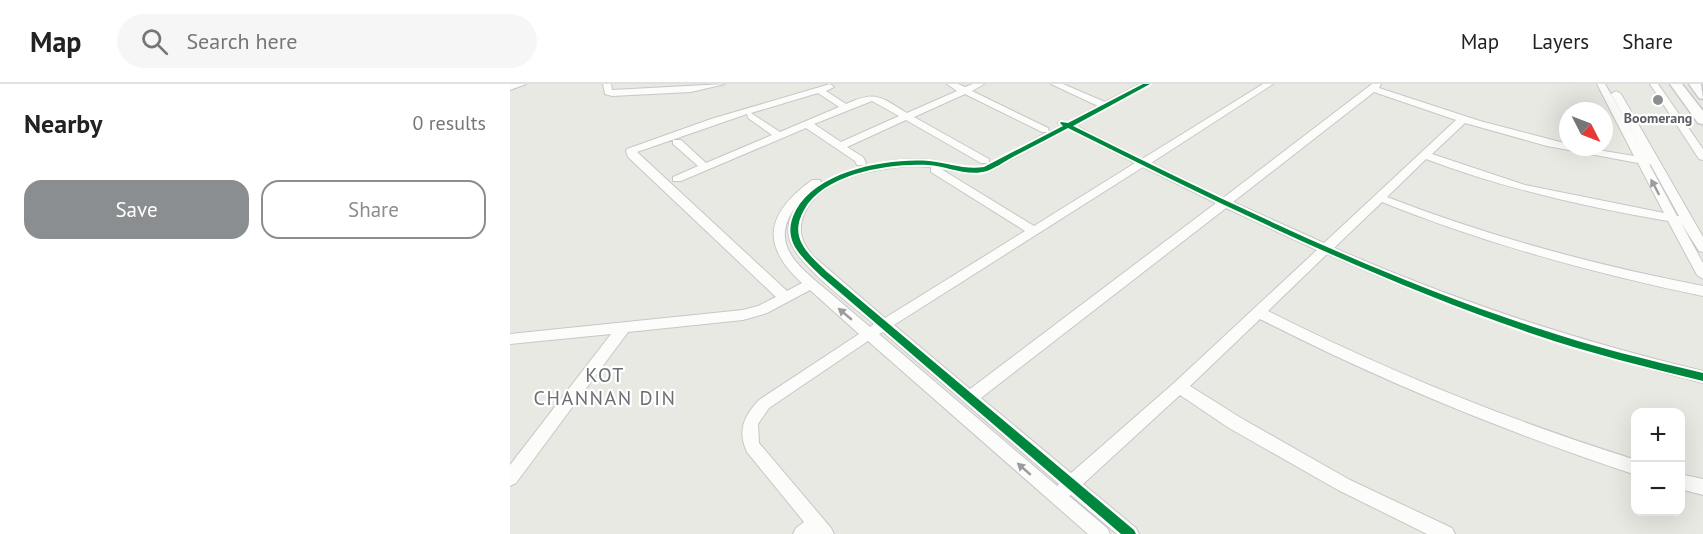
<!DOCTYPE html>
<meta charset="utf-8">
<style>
body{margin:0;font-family:"PT Sans",sans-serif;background:#f6f6f6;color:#222}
.controls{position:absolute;right:18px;bottom:18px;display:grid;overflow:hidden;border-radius:12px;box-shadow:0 6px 24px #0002}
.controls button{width:54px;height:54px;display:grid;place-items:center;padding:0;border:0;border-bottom:2px solid #e0e0e0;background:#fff;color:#222;font:30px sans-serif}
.compass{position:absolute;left:1049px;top:18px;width:54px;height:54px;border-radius:50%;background:#fff;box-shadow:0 6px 24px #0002;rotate:132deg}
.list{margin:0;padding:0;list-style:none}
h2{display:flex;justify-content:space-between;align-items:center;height:78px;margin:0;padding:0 24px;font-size:26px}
h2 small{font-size:20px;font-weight:400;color:#767676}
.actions{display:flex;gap:12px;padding:18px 24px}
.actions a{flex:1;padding:14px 0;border:2px solid #8b8e90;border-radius:18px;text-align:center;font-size:21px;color:#8b8e90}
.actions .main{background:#8b8e90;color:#fff}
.icon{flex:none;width:33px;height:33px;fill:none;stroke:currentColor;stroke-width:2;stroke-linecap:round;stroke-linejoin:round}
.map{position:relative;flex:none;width:1193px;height:450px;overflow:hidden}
header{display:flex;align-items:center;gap:36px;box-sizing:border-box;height:84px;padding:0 30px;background:#fff;border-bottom:2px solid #e0e0e0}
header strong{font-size:28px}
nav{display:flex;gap:33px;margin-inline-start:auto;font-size:21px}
.search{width:420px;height:54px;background:#f6f6f6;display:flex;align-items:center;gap:15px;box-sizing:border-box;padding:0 21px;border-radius:33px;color:#767676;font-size:22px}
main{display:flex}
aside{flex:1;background:#fff}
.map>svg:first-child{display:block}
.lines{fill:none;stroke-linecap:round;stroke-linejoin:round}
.street-casing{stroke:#c6c7c6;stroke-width:2}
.secondary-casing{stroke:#c7c7c7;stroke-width:3}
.street{fill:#fcfcfb;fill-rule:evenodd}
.secondary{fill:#fcfcfb;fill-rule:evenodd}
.cycleway-casing{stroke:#fff;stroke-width:4}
.cycleway{fill:#00873e;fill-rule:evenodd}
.oneway{fill:#9a9d9f}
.poi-dot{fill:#8b8e90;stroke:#fff;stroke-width:2}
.labels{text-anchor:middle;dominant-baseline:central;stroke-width:4.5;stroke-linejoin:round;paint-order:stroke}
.far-poi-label{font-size:14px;font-weight:bold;fill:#595d62;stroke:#fff}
.quarter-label{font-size:20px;letter-spacing:1.5px;fill:#6a6f74;stroke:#fff}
</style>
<header>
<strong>Map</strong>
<div class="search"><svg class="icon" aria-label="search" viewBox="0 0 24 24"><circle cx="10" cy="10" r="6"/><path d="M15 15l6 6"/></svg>Search here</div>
<nav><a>Map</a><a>Layers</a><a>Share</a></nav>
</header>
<main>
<aside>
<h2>Nearby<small>0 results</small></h2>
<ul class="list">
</ul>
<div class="actions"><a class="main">Save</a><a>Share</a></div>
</aside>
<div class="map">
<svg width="1193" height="450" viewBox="0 0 1193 450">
<rect width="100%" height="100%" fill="#e9e9e4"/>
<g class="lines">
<g class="street-casing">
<path id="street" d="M0,0H16L0,6Z
M93,0H101L102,6L215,0L181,8L102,12L95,10Z
M320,0L324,3L316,7L336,20C367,6 370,13 397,29L447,7L437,0H448L455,3L463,0H474L462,7L538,44L539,48L551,42L548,39L550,37L558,38L588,22L541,0H553L595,18L630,0H641L566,42L632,75L753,0H763L641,79L713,114L862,0H871L869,4L970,37L1058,60V63H1070L1124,72L1087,0H1095L1137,74L1101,10L1106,7L1111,10L1193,153V168L1189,167L1171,139L1193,179V195L1187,191L1158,137C1076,123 995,105 916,75L877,113C980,153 1085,181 1193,202V212C1083,189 976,160 872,118L824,164C946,217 1063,256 1193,287V299C1062,266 941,225 817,170L758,227C877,287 999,336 1126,376V391C996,348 871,297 750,235L680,302L731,334L840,396L942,444L945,450H917L828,406L719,344L670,311L573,400L626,444L629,450H607L561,411L559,412L597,444L600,450H578L358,257L259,324L248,340L249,359L321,444L324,450H283L286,444L294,438L237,368C227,347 234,332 249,316L349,250L300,206L257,229L233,236L118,248L6,399L0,402V381L101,250L0,260V250L233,226L248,222L266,213L118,73L116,67L117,65L201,35ZM864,8L946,36L814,159L723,118ZM308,9L329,23L270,48L241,29ZM455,10L532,48H538C519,58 492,76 473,82C458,87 441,79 427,77C388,71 345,82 311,99L310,96H302C257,129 249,160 292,199L277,207L127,68L237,30L238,34L262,51L196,79L171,56H163V60L188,82L163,93V97H171L296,44L345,77L347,81H355L356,79L353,73L337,63L396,36L471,79H479V75L404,33ZM362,17L389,32L331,58L304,40ZM955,39L1037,62L1128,79L1154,129L1015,101L922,70ZM558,45L625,79L524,142L431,85L461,90L480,87ZM1139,80L1141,81L1169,132H1167ZM401,82L421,83V88L515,147L375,234L303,172C292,159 287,147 294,130C311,92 365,85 401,82ZM633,83L706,119L460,305L384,241ZM293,114C284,125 276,138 279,153C284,179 343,222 364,240L360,243C344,230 329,216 313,203C280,176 257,153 293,114ZM716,124L807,166L664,299L561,389L471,314ZM373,248L549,400L547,402L369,250Z
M1140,0H1148L1193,65V76L1189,75Z
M1170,390L1193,395V411L1170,405Z"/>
</g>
<g class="secondary-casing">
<path id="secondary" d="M1160,0H1172L1193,27V40L1188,39Z
M1179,0H1191L1193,15L1189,14Z"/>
</g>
<use href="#street" class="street"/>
<use href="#secondary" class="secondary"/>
<g class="cycleway-casing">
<path id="cycleway" d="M633,0H640L563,42C715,117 868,193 1030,245C1084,263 1138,276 1193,289V297C1136,283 1079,269 1023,250C862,195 710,120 558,44C539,54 520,64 501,74C494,78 485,84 477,87C457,93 437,82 418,81C380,79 314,89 294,126C278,154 298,170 317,188L624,446L626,450H611L311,192C291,172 270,156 286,126C308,86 379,74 419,77C438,79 455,86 474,83L553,42L550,39L551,38L558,39Z"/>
</g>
<use href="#cycleway" class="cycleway"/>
</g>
<defs><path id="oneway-solid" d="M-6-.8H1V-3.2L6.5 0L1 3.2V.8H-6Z" transform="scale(1.5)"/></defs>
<g class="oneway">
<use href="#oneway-solid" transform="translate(1145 103) rotate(-118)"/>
<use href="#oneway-solid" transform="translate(335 230) rotate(-140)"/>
<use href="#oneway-solid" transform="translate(514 385) rotate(-139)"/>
</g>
<circle class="poi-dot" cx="1148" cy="16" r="6"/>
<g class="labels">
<g class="far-poi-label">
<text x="1148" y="34">Boomerang</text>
</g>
<g class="quarter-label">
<text x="95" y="291">KOT<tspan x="95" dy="23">CHANNAN DIN</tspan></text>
</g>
</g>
</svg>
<div class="controls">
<button>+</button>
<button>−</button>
</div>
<svg class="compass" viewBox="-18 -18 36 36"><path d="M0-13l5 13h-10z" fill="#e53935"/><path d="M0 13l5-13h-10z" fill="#767676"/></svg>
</div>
</main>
